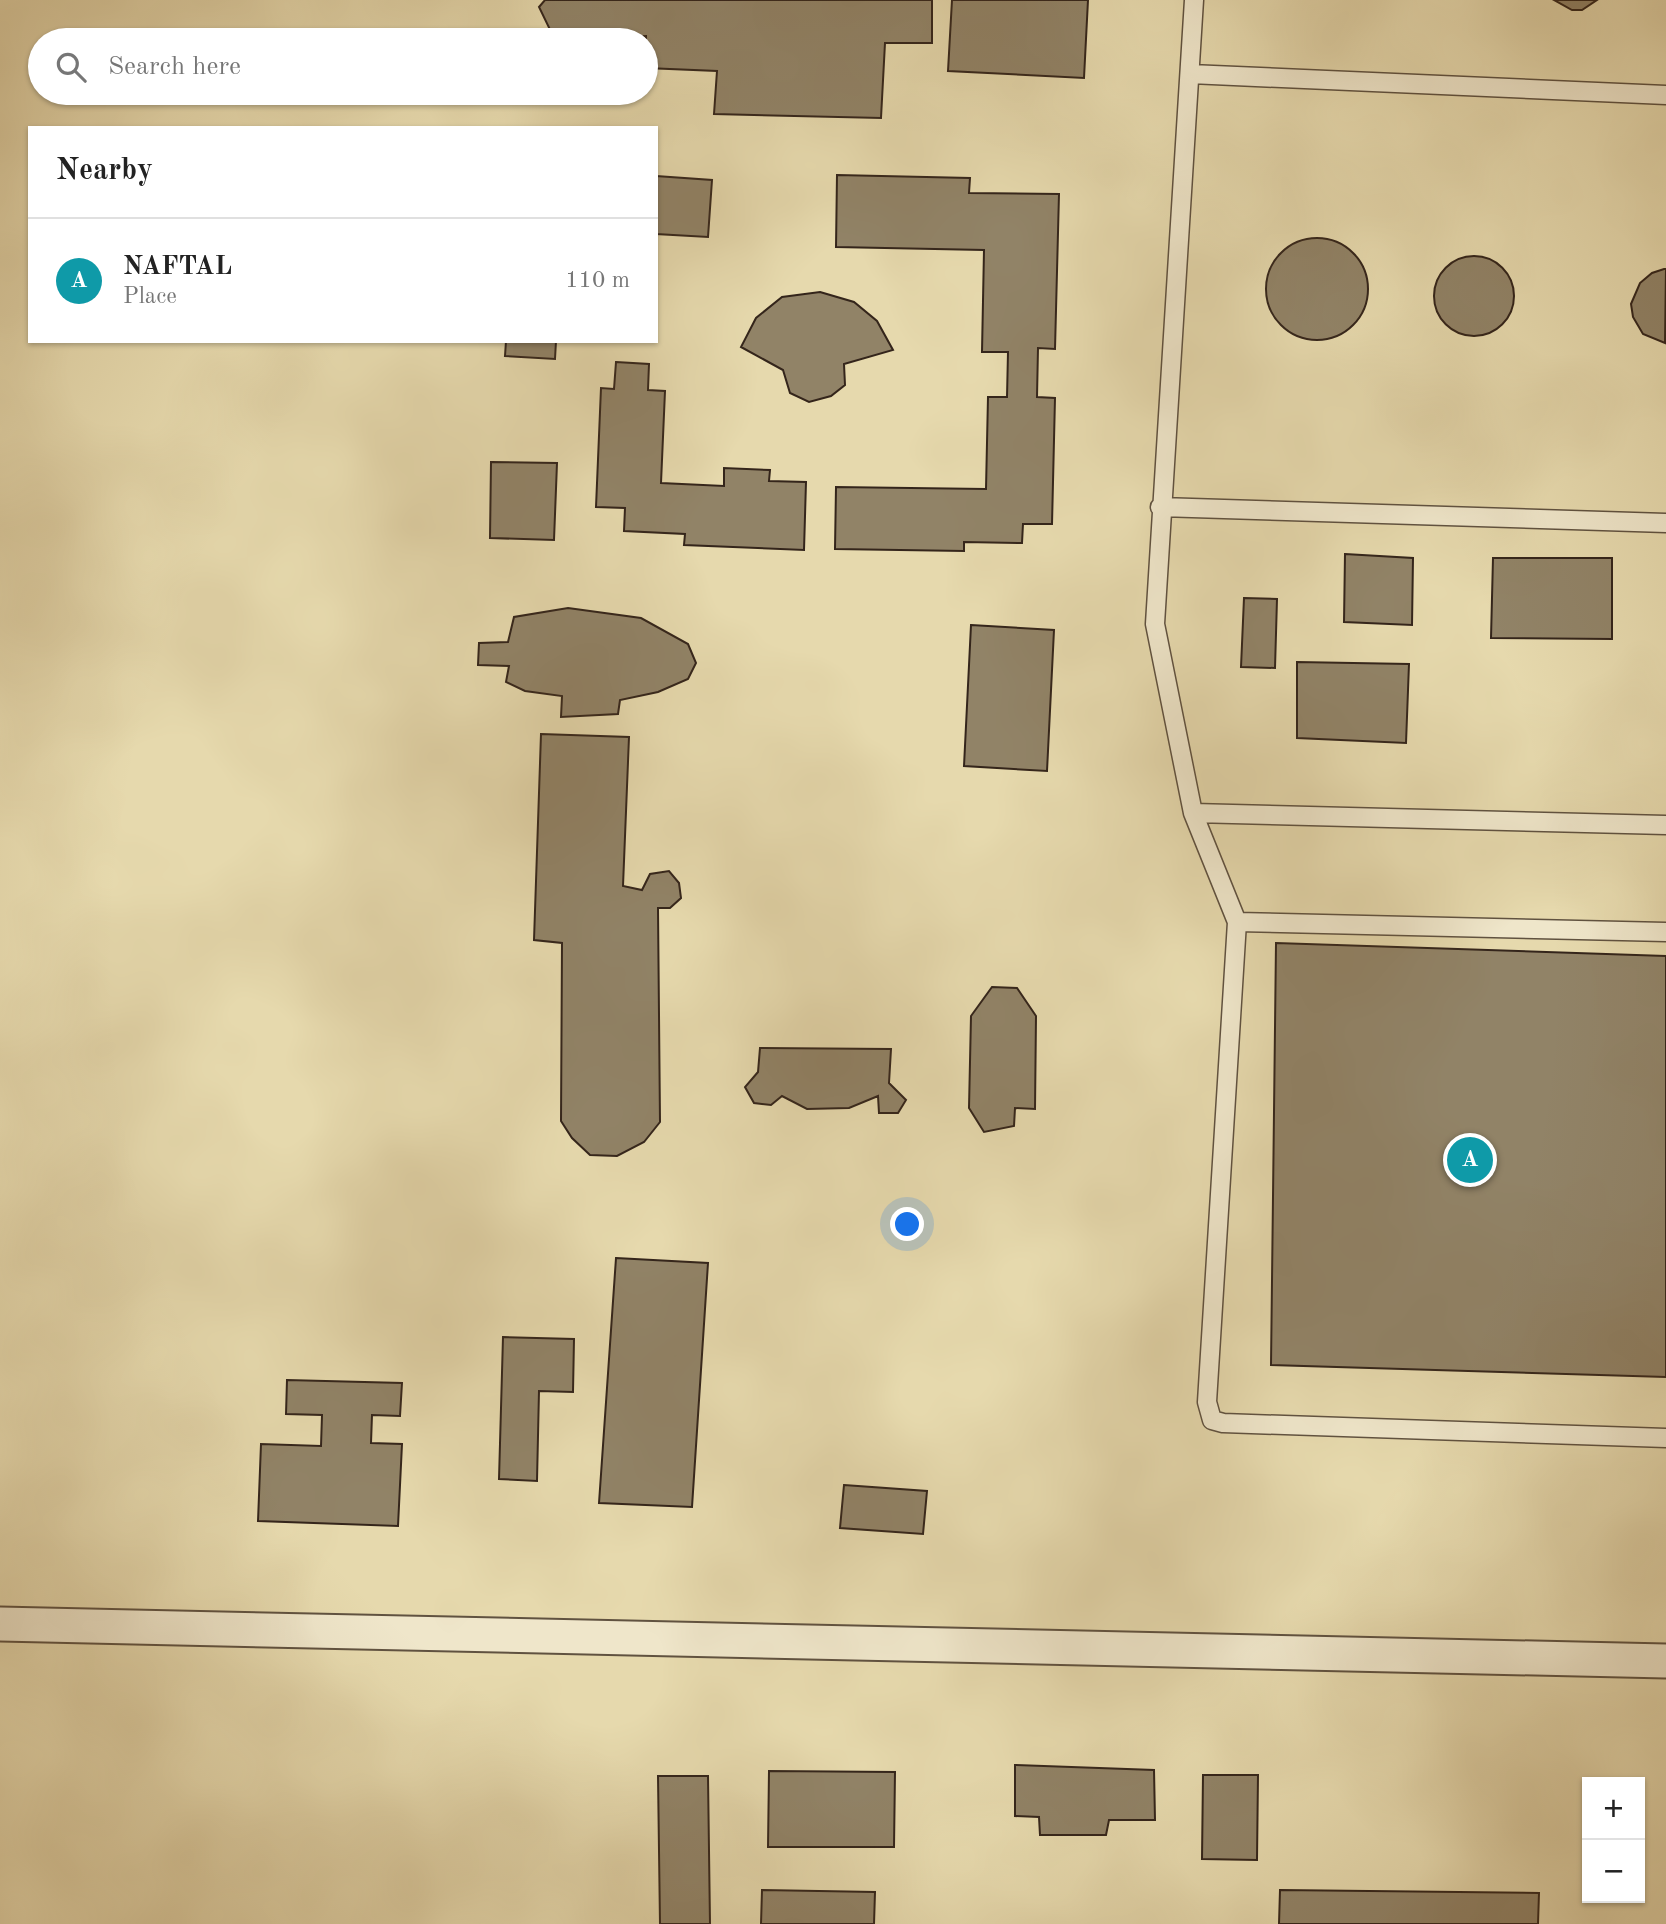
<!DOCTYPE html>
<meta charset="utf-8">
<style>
body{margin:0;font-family:"Old Standard TT",serif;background:#f2f2f2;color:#222}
.controls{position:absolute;right:21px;bottom:21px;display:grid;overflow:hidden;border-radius:0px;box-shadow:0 2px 5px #0004}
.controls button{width:63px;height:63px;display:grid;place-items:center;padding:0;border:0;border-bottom:2px solid #e0e0e0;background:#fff;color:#222;font:35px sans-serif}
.you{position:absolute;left:908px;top:1225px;width:24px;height:24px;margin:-18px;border:5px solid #fff;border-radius:50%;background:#1a73e8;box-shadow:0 0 0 10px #1a73e833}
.badge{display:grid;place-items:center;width:46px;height:46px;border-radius:50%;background:#db2777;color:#fff;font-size:23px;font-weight:700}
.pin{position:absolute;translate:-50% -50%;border:4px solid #fff;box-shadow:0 2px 7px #0006}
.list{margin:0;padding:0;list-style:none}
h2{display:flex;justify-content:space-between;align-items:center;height:91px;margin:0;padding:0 28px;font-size:30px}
h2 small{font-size:23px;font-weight:400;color:#767676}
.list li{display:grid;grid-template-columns:46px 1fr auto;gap:21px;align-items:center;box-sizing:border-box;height:126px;padding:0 28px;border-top:2px solid #e0e0e0}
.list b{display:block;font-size:26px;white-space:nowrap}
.list p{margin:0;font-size:23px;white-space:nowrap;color:#767676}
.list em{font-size:23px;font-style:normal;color:#767676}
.icon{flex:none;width:38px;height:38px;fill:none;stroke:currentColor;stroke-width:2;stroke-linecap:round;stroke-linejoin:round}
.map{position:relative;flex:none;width:1666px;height:1924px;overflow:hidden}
.search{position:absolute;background:#fff;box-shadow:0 2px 5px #0004;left:28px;top:28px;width:630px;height:77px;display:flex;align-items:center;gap:18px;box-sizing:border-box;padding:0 24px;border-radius:38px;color:#767676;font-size:26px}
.panel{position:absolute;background:#fff;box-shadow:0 2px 5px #0004;left:28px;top:126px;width:630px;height:217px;border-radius:0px}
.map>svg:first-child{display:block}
.building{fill:#918367;stroke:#34251b;stroke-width:2}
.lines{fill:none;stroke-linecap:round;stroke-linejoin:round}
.lane-casing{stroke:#605240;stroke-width:21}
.street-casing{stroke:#605240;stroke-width:37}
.lane{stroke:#efe6ca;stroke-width:18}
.street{stroke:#efe6ca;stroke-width:33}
</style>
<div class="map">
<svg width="1666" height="1924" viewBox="0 0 1666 1924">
<rect width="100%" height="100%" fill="#e6d9ad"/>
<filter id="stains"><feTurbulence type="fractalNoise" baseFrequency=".00286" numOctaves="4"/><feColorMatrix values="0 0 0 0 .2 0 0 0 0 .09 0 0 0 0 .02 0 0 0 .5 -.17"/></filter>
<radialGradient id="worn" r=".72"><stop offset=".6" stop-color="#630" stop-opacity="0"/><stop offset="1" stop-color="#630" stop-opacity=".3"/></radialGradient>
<path class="building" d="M545,0H932V43H885L881,118L714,114L717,71L646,68V36L555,40L539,7Z
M952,0H1088L1084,78L948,71Z
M1554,0H1597L1582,10H1572Z
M837,175L970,178L969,193L1059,194L1055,349L1038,348L1037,397L1055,398L1052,524H1023L1022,543L964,542V551L835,549L836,487L986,489L988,397H1007L1008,352H982L984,250L836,247Z
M656,176L712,180L708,237L656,234Z
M1266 289a51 51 0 1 1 102 0a51 51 0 1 1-102 0Z
M1434 296a40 40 0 1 1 80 0a40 40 0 1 1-80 0Z
M1664,269H1666L1665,343L1643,334L1633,317L1631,304L1640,283L1652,273Z
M820,292L854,302L877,321L893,350L844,364L845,385L831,396L809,402L790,393L783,370L741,347L756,318L782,297Z
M506,341H556L555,359L505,356Z
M616,362L649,364L648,390L665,391L661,483L724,486V468L770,470L769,481L806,482L804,550L684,545L685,534L624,531L625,508L596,507L601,388L614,389Z
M491,462L557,463L554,540L490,538Z
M1345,554L1413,558L1412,625L1344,622Z
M1493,558H1612V639L1491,638Z
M1244,598L1277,599L1275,668L1241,667Z
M568,608L641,618L688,644L696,663L688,679L658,692L620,700L618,714L561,717L562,696L525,691L506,682L509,666L478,665L479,643L508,642L514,617Z
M971,625L1054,630L1047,771L964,766Z
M1297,662L1409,664L1406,743L1297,738Z
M541,734L629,737L623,886L642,890L650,874L669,871L679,883L681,898L670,908H658L660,1122L644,1142L617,1156L590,1155L572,1138L561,1121L562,943L534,940Z
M1276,943L1666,956V1377L1271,1365Z
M992,987L1017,988L1036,1016L1035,1109L1015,1108L1014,1126L984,1132L969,1108L971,1016Z
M760,1048L891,1049L889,1083L906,1100L898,1113H879L878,1096L849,1108L807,1109L782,1096L771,1105L754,1103L745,1087L758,1072Z
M616,1258L708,1263L692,1507L599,1503Z
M503,1337L574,1339L573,1392L539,1391L537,1481L499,1479Z
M287,1380L402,1383L400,1416L372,1415L371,1443L402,1444L398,1526L258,1521L261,1444L321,1446L322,1415L286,1414Z
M844,1485L927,1491L923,1534L840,1528Z
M1015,1765L1154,1770L1155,1820H1109L1106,1835H1040L1039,1817L1015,1816Z
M769,1771L895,1772L894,1847H768Z
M1203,1775H1258L1257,1860L1202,1859Z
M658,1776H708L710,1924H660Z
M762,1890L875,1892L874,1924H761Z
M1280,1890L1539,1893L1538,1924H1279Z"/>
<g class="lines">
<g class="lane-casing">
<path id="lane" d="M1194,0L1155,624L1193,813L1666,825
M1190,74L1666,95
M1160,507L1666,523
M1193,813L1237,922L1207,1402L1212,1420L1223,1423L1666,1438
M1237,922L1666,932"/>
</g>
<g class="street-casing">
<path id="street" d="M0,1624L1666,1661"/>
</g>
<use href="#lane" class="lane"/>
<use href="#street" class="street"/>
</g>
<rect width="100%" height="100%" filter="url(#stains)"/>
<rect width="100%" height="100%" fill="url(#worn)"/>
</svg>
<div class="controls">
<button>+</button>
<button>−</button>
</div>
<div class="you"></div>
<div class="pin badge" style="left:1470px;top:1160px;background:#0f9aa8">A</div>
<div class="search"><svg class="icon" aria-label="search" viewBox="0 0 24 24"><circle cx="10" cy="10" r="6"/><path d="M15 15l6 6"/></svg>Search here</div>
<section class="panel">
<h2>Nearby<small></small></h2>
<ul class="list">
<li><span class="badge" style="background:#0f9aa8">A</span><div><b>NAFTAL</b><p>Place</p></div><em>110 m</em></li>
</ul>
</section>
</div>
